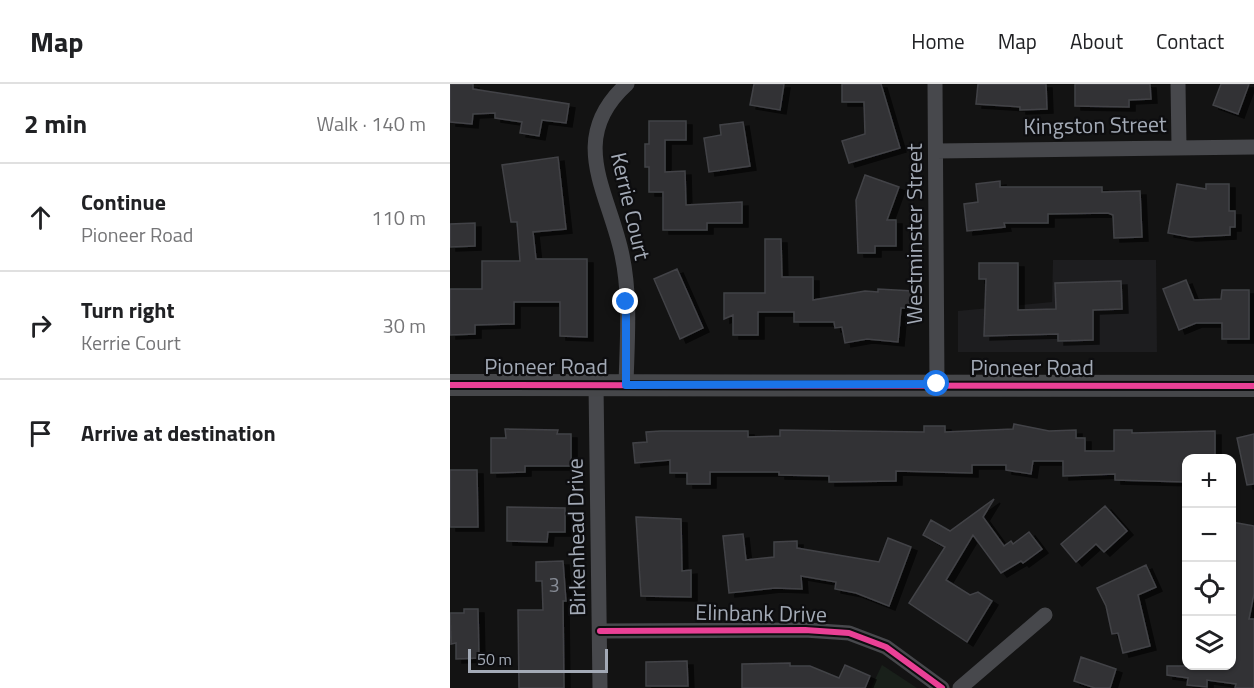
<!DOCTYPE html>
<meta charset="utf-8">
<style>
body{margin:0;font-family:"Titillium Web",sans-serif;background:#f6f6f6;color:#202124}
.controls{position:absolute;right:18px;bottom:18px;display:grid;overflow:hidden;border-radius:12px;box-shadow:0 2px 4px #0004}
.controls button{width:54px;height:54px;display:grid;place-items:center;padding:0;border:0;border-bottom:2px solid #e0e0e0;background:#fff;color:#202124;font:30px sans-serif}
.scale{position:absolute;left:18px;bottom:15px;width:140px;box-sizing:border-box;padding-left:6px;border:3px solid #a3aab6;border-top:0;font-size:16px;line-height:21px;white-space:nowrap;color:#a3aab6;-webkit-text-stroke:4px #0d0d0f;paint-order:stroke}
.stop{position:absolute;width:18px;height:18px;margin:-14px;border:4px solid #1a73e8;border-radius:50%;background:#fff}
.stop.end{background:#1a73e8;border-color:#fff;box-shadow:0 2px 6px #0008}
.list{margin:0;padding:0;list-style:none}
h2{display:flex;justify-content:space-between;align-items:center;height:78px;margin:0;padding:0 24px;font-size:26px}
h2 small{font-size:20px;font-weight:400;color:#757577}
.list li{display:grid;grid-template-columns:39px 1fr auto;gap:18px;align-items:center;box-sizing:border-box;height:108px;padding:0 24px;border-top:2px solid #e0e0e0}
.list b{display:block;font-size:22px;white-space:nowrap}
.list p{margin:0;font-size:20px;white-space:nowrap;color:#757577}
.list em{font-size:20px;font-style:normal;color:#757577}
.icon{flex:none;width:33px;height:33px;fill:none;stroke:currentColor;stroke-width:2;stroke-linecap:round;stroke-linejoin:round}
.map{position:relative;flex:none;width:804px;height:604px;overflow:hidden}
header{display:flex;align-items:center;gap:36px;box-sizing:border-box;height:84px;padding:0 30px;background:#fff;border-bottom:2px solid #e0e0e0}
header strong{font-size:28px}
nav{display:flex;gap:33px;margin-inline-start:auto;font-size:21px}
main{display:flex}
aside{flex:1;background:#fff}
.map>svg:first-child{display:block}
.built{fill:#1d1d1f}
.green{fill:#19201a}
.building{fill:#323234;stroke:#424347;stroke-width:1.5;filter:url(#shadow)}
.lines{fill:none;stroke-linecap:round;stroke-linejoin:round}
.minor{stroke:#47484c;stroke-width:15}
.secondary{stroke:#46474a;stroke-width:22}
.cycleway-casing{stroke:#0d0d0f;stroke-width:10}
.cycleway{stroke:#ea4096;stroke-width:6}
.route{stroke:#1a73e8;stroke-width:8}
.labels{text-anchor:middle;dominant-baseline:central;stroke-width:4.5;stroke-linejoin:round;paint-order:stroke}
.number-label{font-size:20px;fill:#878c96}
.street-label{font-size:22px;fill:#a3aab6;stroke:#0d0d0f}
</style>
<header>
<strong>Map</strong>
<nav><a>Home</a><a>Map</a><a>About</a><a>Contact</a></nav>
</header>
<main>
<aside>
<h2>2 min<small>Walk · 140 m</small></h2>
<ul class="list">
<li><svg class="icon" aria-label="ahead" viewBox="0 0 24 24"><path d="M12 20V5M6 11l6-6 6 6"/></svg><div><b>Continue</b><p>Pioneer Road</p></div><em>110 m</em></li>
<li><svg class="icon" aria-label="right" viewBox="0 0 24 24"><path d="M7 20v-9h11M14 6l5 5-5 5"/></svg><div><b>Turn right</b><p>Kerrie Court</p></div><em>30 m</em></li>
<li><svg class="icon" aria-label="arrive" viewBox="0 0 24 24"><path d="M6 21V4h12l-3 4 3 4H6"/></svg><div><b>Arrive at destination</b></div></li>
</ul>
</aside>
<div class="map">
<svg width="804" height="604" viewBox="0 0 804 604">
<defs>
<filter id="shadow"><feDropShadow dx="6" dy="4" stdDeviation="0" flood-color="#0009"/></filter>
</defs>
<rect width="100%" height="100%" fill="#131313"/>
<path class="built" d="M603,176H706L707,268H508V227L602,218Z"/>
<path class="green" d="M432,581L467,604H421Z"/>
<path class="building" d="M0,0H23V5L119,20L116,39L92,36L89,52L70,49L72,38L45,34V29L23,30L22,40L0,38Z
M304,0H334L330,26L300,21Z
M392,0H431L450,64L399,79L392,57L415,50L414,18H392Z
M528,0H596L597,25L570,26V23L526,20Z
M625,0H700L701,15L679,16V23L625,22Z
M771,0H799L788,30L763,21Z
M199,37H236V56H215V88L235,87L236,121L292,118V139H257V146H213V108H199V83H195V60H199Z
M293,38L300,82L259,88L254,54L271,51L270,41Z
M108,73L116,145L83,148L86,175H137V253L110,252V218H64V240L25,241V250L0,251V205H32V177H70L67,138H61L52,81Z
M415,91L449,103L437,136H446V162H425V169H408L406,116Z
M550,97V103H652V108L690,107L692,153L664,154L663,131L658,129L598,130V139H554L555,143L517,147L514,120L528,118L526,100Z
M727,100L756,105V100H779V127H785V143H780V151L740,153L718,149Z
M25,139V162L0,163V140Z
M315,155H331L332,193H363V216L415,207L428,208V205L463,207L461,224H451L448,258L417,255L395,259L392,243L385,244L384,238H344V228H308V251H283V231L274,235V209H315Z
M529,179H568V226L606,225L605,199L671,197L672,225L643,226V256L608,257V250L534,252L536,195H529Z
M227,185L253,244L230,255L204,195Z
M736,196L744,216L771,215L772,206H799V255H772V239H746L729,246L713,205Z
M564,340L599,347L626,346V354H635V367H664V346H682V349L765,347V375H736V398L665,396V390L613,392V377H583L581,390L556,386V381H522V389L446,387V397L379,398V392L329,391V388H260V400H237V389H220V376L185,379L183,359L197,358L196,348L211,347H298V353L330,352V346L474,348V342H495V348L563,345Z
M55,345L108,346L107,350H121V382H75V388L41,389V354H56Z
M804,350V400L797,401L787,354Z
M0,386H27L28,443H0Z
M544,415L533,433L554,462L561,457L563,460L579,448L592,465L573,479L571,477L551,489L523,451L496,496L520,511L528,508L542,517L517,558L459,519L495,463L473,451L481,436L500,447Z
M655,422L677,447L654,468L646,460L626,478L611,460Z
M57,423L115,424V448H98L97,458L57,457Z
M186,433L231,435L232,487L241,486V513L191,512Z
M782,438L804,442V510L799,535H804V604H785L786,600L757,596V603L737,601L738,594L717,591V582H782Z
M293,450L296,476L324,473V458L347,457V464L429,478L438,454L461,463L439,522L406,509L385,505L386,498L351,492L352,505L325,504L279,509L273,452Z
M113,477L116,517H113L114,604H69L68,526H93L92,497H86V478Z
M696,481L706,503L688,511L700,562L673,569L668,549L662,550L656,522L647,504Z
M14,525H28L29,574L6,575V559L1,560L0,529H14Z
M631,573L666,585L660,604H645L624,597Z
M237,577L238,602H196V578Z
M340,579V582H360L389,594L395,581L420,592L415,604H292V580Z"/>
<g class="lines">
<path class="minor" d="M485,0L487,300
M728,0L729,62
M486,67L804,63
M146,301L150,604
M176,301C177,259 181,213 172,171C159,108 116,55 177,0
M150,547L355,546L399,549L436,563L492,604
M510,604L595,531"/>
<path class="secondary" d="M0,301L804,302"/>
<g class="cycleway-casing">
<path id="cycleway" d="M0,301L804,302
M150,547L355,546L399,549L436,563L492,604"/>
</g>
<use href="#cycleway" class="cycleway"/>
</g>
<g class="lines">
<path class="route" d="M176,218V301L487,300"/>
</g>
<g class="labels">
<g class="number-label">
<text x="104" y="500">3</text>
</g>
<g class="street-label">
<text transform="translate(645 41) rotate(-1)">Kingston Street</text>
<text transform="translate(181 122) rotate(77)">Kerrie Court</text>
<text transform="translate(464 150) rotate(-90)">Westminster Street</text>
<text x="96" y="282">Pioneer Road</text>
<text x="582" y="283">Pioneer Road</text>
<text transform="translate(126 453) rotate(-91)">Birkenhead Drive</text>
<text transform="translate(311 529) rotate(1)">Elinbank Drive</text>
</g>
</g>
</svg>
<div class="controls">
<button>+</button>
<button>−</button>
<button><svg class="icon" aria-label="locate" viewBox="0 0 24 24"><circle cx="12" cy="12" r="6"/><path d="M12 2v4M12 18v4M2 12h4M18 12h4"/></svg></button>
<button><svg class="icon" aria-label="layers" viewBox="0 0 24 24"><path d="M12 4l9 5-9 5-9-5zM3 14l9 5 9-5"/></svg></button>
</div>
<div class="scale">50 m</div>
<div class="stop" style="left:487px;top:300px"></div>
<div class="stop end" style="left:176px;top:218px"></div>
</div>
</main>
